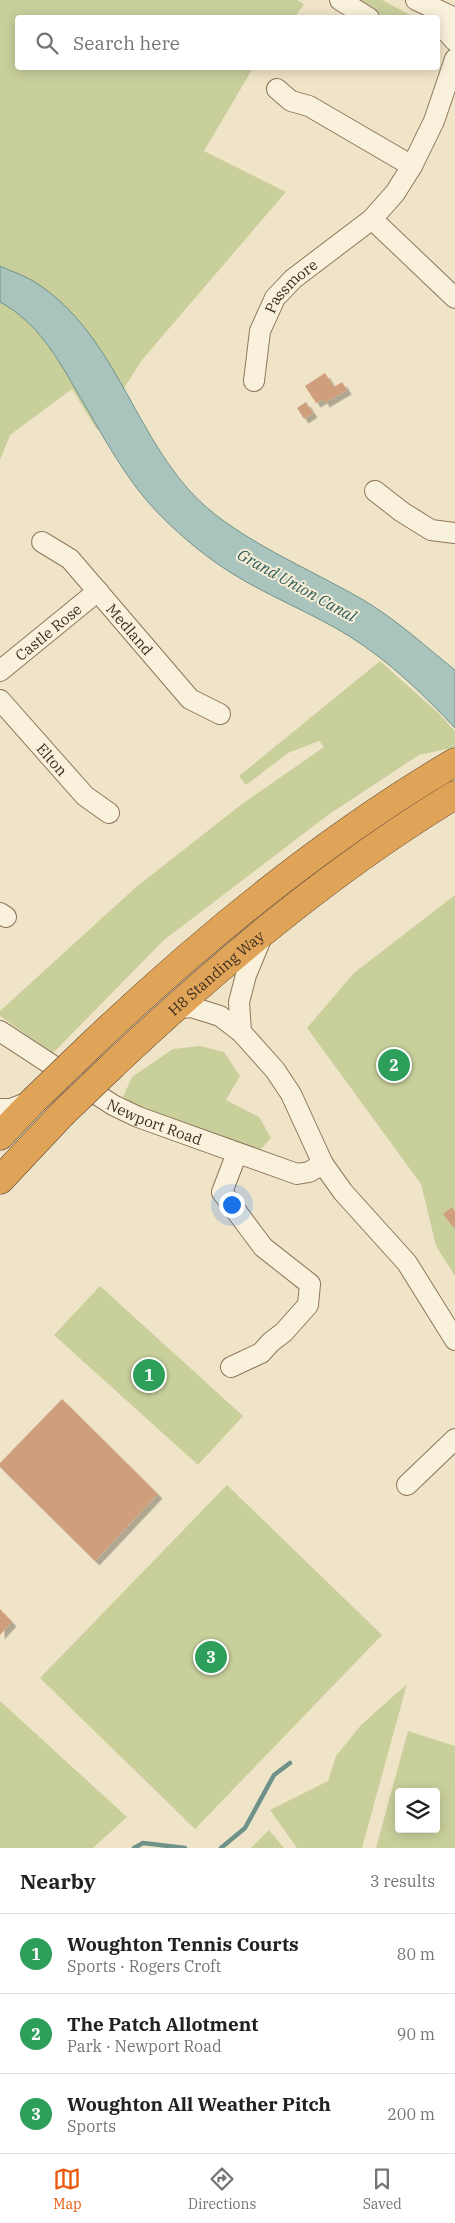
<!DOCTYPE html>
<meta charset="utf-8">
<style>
body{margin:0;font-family:"IBM Plex Serif",serif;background:#f2f2f2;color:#202124}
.controls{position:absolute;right:15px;bottom:15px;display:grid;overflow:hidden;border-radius:5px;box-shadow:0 2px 12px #0003}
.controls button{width:45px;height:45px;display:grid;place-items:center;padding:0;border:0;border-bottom:1px solid #e0e0e0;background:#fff;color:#202124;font:25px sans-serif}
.you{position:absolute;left:231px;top:1204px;width:18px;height:18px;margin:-12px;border:4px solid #fff;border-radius:50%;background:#1a73e8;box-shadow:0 0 0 8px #1a73e833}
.badge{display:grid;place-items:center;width:32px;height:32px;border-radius:50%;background:#ea580c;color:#fff;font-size:16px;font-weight:700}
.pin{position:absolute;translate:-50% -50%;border:2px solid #fff;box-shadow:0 1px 5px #0006}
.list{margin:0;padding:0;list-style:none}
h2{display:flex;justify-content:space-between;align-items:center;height:65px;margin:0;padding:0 20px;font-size:21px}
h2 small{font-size:16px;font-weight:400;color:#757577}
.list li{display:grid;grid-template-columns:32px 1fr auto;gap:15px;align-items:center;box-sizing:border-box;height:80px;padding:0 20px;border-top:1px solid #e0e0e0}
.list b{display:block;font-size:19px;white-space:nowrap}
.list p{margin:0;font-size:16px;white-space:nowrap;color:#757577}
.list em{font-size:16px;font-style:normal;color:#757577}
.icon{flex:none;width:28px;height:28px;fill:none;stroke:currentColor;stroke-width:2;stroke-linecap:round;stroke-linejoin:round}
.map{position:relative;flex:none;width:455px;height:1848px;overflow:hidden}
.search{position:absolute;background:#fff;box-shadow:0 2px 12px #0003;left:15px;right:15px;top:15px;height:55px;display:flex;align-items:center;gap:12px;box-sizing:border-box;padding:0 18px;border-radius:5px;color:#757577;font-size:19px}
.sheet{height:305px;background:#fff}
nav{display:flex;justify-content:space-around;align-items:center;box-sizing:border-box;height:70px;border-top:1px solid #e0e0e0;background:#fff;font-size:14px;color:#757577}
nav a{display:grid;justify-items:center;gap:2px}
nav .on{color:#ea580c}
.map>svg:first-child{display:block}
.green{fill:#c9cf9b;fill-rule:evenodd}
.water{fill:#a9c4bc;stroke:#6f938a}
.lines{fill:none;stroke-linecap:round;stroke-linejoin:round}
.stream{stroke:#6f938a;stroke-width:4.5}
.building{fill:#cf9f7d;filter:url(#shadow)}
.minor-casing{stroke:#8d765c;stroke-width:22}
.highway-casing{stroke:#5b4430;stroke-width:29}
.minor{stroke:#faf1dc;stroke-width:20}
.highway{stroke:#e0a458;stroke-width:28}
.highway-bridge-casing{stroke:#5b4430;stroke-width:29;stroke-linecap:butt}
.highway-bridge{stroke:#e0a458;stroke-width:28}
.labels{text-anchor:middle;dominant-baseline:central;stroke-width:4;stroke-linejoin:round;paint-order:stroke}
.street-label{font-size:15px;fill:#3d2e20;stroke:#f7eed8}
.water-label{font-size:16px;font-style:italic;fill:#2f5d5a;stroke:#f7eed8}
</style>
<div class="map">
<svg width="455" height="1848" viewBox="0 0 455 1848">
<defs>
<filter id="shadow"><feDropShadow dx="4.5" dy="4.5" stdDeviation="0" flood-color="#0004"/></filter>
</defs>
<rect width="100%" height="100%" fill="#f0e4c8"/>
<path class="green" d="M0,0H297L304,4L294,18H18V68H253L204,151L286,192L142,360L97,430L72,389L10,435L0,460Z
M356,0H382L414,17H385Z
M380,661L437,712L455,731V747L419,755L328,815L164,940L53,1053L0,1016V1011L135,888L242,804L324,747L319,741L288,753L246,785L239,776Z
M455,895V1276L436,1246L421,1184L307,1028L354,973Z
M200,1046L224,1052L240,1076L226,1100L259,1117L271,1138L260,1150L144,1112L123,1097L132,1077L173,1049Z
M100,1286L243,1416L198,1465L54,1335Z
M227,1485L382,1635L195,1829L40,1678Z
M407,1684L362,1848H297L270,1810L328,1781L336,1756L361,1725Z
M0,1701L127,1817L93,1848H0Z
M408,1731L455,1746V1848H376ZM399,1792H436V1829H399Z
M269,1830L284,1848H251Z"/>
<path class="water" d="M0,266C13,272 26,276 38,284C112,333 132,426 189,490C230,537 311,569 365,601C397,620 426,647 455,670V728C423,694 389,661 349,636C312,613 270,597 233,574C207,558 183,538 162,517C126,482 103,435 77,392C57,357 37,322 0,302Z"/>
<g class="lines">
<path class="stream" d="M134,1848L143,1843L185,1848
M221,1848L245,1828L274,1775L290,1763"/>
</g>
<path class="building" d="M325,373L334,387L342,382L347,390L325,403L323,399L316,403L305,386Z
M306,402L313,413L304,419L297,408Z
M452,1207L455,1212V1225L453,1227L443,1214Z
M62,1399L158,1494L95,1561L0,1467V1463Z
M0,1609L12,1622L0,1635Z"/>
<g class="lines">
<g class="minor-casing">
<g id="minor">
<path d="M340,0L369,18"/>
<path d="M416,0L455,18"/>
<path d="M438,22L455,41"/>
<path d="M277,89L291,101L309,106L412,166"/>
<path d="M372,219L455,298"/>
<path id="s1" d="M254,381L260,331L275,298L293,279L372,219L395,193L412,166L434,121L455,59"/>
<path d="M375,491L402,512L431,530L455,533"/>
<path id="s2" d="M42,542L70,559L190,699L220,714"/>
<path id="s3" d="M0,671L98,591"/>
<path id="s4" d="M0,700L85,796L109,813"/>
<path d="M0,913L6,917"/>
<path d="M172,1009L191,1007L220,1016L241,1032L275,1070L291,1094L323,1164L343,1192L407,1263L455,1340"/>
<path id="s5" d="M0,1031L113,1105L138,1117L297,1174L309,1172L323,1164"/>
<path d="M241,1032L239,1002L246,975L263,934"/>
<path d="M0,1109H11L31,1101"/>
<path d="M231,1367L261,1353L271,1342L284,1332L308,1305L310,1284L263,1247L222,1192L237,1153"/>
<path d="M407,1485L455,1439"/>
</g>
</g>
<g class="highway-casing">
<g id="highway">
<path d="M89,1047C201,940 321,841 455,762"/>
<path id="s6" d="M113,1065C219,965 330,871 455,795"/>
<path d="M0,1136L34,1100"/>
<path d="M0,1180L62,1114"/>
</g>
</g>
<use href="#minor" class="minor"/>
<use href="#highway" class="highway"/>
<g class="highway-bridge-casing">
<path id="highway-bridge" d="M34,1100L89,1047
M62,1114L113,1065"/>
</g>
<use href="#highway-bridge" class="highway-bridge"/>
</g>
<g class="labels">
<g class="street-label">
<text stroke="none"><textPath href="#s1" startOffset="106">Passmore</textPath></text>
<text stroke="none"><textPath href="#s2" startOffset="125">Medland</textPath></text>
<text stroke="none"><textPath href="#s3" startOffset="62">Castle Rose</textPath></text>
<text stroke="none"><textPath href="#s4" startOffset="79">Elton</textPath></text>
<text stroke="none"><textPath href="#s6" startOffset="138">H8 Standing Way</textPath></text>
<text stroke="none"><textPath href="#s5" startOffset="180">Newport Road</textPath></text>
</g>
<g class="water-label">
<text transform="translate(297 585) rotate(29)">Grand Union Canal</text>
</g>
</g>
</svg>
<div class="controls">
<button><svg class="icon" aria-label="layers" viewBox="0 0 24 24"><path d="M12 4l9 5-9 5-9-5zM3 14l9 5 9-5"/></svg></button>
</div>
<div class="you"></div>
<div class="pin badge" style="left:149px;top:1375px;background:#2e9e5b">1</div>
<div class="pin badge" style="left:394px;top:1065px;background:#2e9e5b">2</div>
<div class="pin badge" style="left:211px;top:1657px;background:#2e9e5b">3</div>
<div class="search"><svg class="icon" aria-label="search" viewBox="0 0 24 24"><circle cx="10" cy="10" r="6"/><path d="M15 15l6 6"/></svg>Search here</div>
</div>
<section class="sheet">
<h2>Nearby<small>3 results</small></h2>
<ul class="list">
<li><span class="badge" style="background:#2e9e5b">1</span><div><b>Woughton Tennis Courts</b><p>Sports · Rogers Croft</p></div><em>80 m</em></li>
<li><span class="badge" style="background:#2e9e5b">2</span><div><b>The Patch Allotment</b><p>Park · Newport Road</p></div><em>90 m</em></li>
<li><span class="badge" style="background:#2e9e5b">3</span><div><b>Woughton All Weather Pitch</b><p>Sports</p></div><em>200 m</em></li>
</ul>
</section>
<nav>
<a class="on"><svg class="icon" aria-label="map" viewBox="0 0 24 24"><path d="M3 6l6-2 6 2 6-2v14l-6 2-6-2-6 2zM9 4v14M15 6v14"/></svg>Map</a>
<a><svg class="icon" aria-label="directions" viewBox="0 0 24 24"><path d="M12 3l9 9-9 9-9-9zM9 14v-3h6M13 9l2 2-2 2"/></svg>Directions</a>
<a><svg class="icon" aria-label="saved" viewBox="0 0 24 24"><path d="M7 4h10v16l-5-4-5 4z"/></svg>Saved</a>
</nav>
